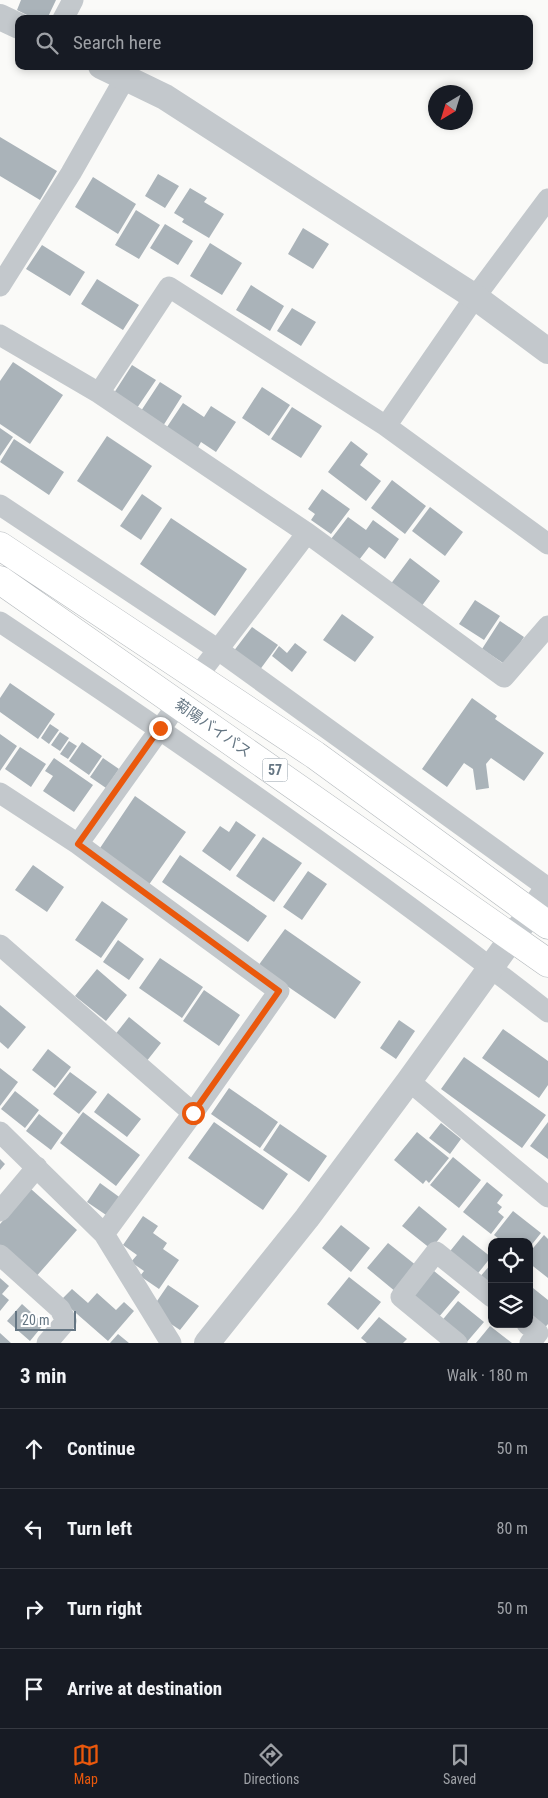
<!DOCTYPE html>
<meta charset="utf-8">
<style>
body{margin:0;font-family:"Roboto Condensed","Noto Sans JP",sans-serif;background:#242831;color:#f1f3f6}
.controls{position:absolute;right:15px;bottom:15px;display:grid;overflow:hidden;border-radius:10px;box-shadow:0 2px 8px #0003}
.controls button{width:45px;height:45px;display:grid;place-items:center;padding:0;border:0;border-bottom:1px solid #363941;background:#171b24;color:#f1f3f6;font:25px sans-serif}
.compass{position:absolute;left:428px;top:85px;width:45px;height:45px;border-radius:50%;background:#171b24;box-shadow:0 2px 8px #0003;rotate:218deg}
.scale{position:absolute;left:15px;bottom:12px;width:61px;box-sizing:border-box;padding-left:5px;border:2px solid #657683;border-top:0;font-size:14px;line-height:18px;white-space:nowrap;color:#657683;-webkit-text-stroke:4px #fff;paint-order:stroke}
.stop{position:absolute;width:15px;height:15px;margin:-11px;border:4px solid #ea580c;border-radius:50%;background:#fff}
.stop.end{background:#ea580c;border-color:#fff;box-shadow:0 1px 5px #0008}
.list{margin:0;padding:0;list-style:none}
h2{display:flex;justify-content:space-between;align-items:center;height:65px;margin:0;padding:0 20px;font-size:21px}
h2 small{font-size:16px;font-weight:400;color:#9ea1a6}
.list li{display:grid;grid-template-columns:32px 1fr auto;gap:15px;align-items:center;box-sizing:border-box;height:80px;padding:0 20px;border-top:1px solid #363941}
.list b{display:block;font-size:19px;white-space:nowrap}
.list em{font-size:16px;font-style:normal;color:#9ea1a6}
.icon{flex:none;width:28px;height:28px;fill:none;stroke:currentColor;stroke-width:2;stroke-linecap:round;stroke-linejoin:round}
.map{position:relative;flex:none;width:548px;height:1343px;overflow:hidden}
.search{position:absolute;background:#171b24;box-shadow:0 2px 8px #0003;left:15px;right:15px;top:15px;height:55px;display:flex;align-items:center;gap:12px;box-sizing:border-box;padding:0 18px;border-radius:10px;color:#9ea1a6;font-size:19px}
.sheet{height:385px;background:#171b24}
nav{display:flex;justify-content:space-around;align-items:center;box-sizing:border-box;height:70px;border-top:1px solid #363941;background:#171b24;font-size:14px;color:#9ea1a6}
nav a{display:grid;justify-items:center;gap:2px}
nav .on{color:#ea580c}
.map>svg:first-child{display:block}
.building{fill:#aab3b9}
.lines{fill:none;stroke-linecap:round;stroke-linejoin:round}
.trunk-casing{stroke:#b4b9bd;stroke-width:29}
.minor{stroke:#c3c8cc;stroke-width:21}
.tertiary{stroke:#c3c8cc;stroke-width:26}
.trunk{stroke:#fff;stroke-width:28}
.route{stroke:#ea580c;stroke-width:6}
.labels{text-anchor:middle;dominant-baseline:central;stroke-width:5;stroke-linejoin:round;paint-order:stroke}
.shield{fill:#fff;stroke:#939fa8;stroke-width:1}
.shield-label{font-size:14px;font-weight:bold;fill:#657683}
.street-label{font-size:15px;fill:#657683;stroke:#fff}
</style>
<div class="map">
<svg width="548" height="1343" viewBox="0 0 548 1343">
<rect width="100%" height="100%" fill="#fafaf8"/>
<path class="building" d="M21,0H56L47,19H35L17,10Z
M0,137L57,171L40,200L0,176Z
M158,174L179,186L165,208L145,196Z
M93,177L136,204L118,234L75,207Z
M190,188L207,198L204,202L224,214L209,238L182,222L184,219L174,213Z
M136,210L160,225L139,259L115,245Z
M165,224L193,241L178,265L150,248Z
M303,228L329,244L313,269L288,254Z
M210,243L242,263L222,295L190,276Z
M42,245L85,272L70,296L26,269Z
M97,279L139,305L123,330L81,304Z
M251,285L284,306L270,331L236,310Z
M292,308L316,322L301,346L277,331Z
M13,362L63,395L30,444L0,424V381Z
M132,365L156,380L137,408L114,393Z
M160,382L182,396L163,426L141,411Z
M262,387L290,405L269,436L242,418Z
M183,403L204,417L211,406L236,422L216,452L201,442L196,451L165,430Z
M292,407L322,426L301,458L271,439Z
M0,428L13,437L0,456Z
M107,436L152,466L122,511L77,481Z
M14,439L64,472L49,495L0,462Z
M351,441L368,454L360,465L381,481L366,501L328,472Z
M392,480L426,506L405,534L371,508Z
M322,489L350,509L331,534L311,520L315,514L308,509Z
M142,494L162,508L141,540L120,526Z
M430,507L463,532L445,556L412,531Z
M348,517L366,530L373,520L399,539L385,559L369,547L359,560L331,539Z
M171,518L247,569L215,616L140,564Z
M410,558L440,581L421,607L390,585Z
M475,600L500,616L484,640L459,624Z
M342,614L374,637L355,662L323,640Z
M500,621L524,637L506,665L482,649Z
M252,627L278,645L259,671L233,652Z
M295,643L307,652L292,672L272,656L279,646L287,653Z
M10,683L55,714L38,739L0,712V698Z
M472,698L497,716L495,719L544,753L524,781L491,758L486,764L489,788L476,790L473,769L464,763L447,787L422,769Z
M50,724L59,730L49,744L41,738Z
M60,732L69,738L60,751L51,745Z
M0,734L17,746L0,771Z
M69,741L77,746L68,759L60,754Z
M82,742L102,756L89,775L69,761Z
M20,747L46,764L31,787L5,769Z
M54,758L93,785L74,812L43,791L53,776L45,771Z
M103,758L119,769L106,788L90,777Z
M135,796L186,832L148,886L98,851Z
M236,821L256,835L230,871L202,851L220,826L229,832Z
M263,837L302,863L274,902L236,876Z
M180,855L267,916L248,942L162,882Z
M33,865L64,887L47,912L15,890Z
M308,871L327,884L302,920L283,907Z
M102,901L128,919L101,958L75,940Z
M285,929L361,982L335,1019L258,966Z
M118,940L144,959L129,980L103,962Z
M160,958L203,987L182,1018L139,988Z
M97,969L127,995L106,1021L75,996Z
M204,990L240,1015L219,1046L183,1021Z
M0,1005L26,1027L8,1049L0,1042Z
M129,1017L161,1043L146,1062L114,1036Z
M399,1020L415,1031L396,1059L380,1048Z
M503,1029L548,1061V1085L539,1098L482,1058Z
M48,1049L71,1067L55,1088L32,1070Z
M464,1057L546,1115L522,1148L441,1089Z
M0,1068L18,1082L0,1106Z
M70,1072L97,1092L79,1114L53,1094Z
M229,1088L278,1122L260,1148L211,1114Z
M15,1091L39,1110L25,1128L1,1109Z
M108,1093L141,1119L127,1137L94,1112Z
M83,1112L140,1155L116,1186L60,1143Z
M39,1114L63,1133L51,1150L26,1131Z
M214,1122L288,1174L263,1210L188,1158Z
M548,1122V1159L530,1146Z
M441,1123L461,1139L450,1154L429,1138Z
M280,1124L327,1156L309,1182L263,1150Z
M417,1132L449,1158L429,1183L426,1180L423,1184L394,1160Z
M453,1157L481,1180L459,1208L430,1185Z
M0,1159L5,1164L0,1170Z
M487,1182L503,1195L497,1203L502,1207L498,1212L504,1217L491,1234L463,1212Z
M100,1183L122,1199L109,1217L87,1202Z
M31,1189L77,1230L34,1279L0,1249V1224Z
M419,1206L447,1229L431,1249L402,1226Z
M513,1211L541,1233L529,1248V1242H503L494,1235Z
M143,1216L158,1226L153,1233L167,1243L163,1249L179,1260L159,1289L140,1276L144,1271L131,1262L137,1255L123,1245Z
M341,1225L370,1248L351,1272L322,1248Z
M463,1235L491,1257L475,1277L447,1255Z
M544,1235L548,1239V1278L529,1263V1253Z
M388,1243L417,1266L396,1292L367,1268Z
M492,1263V1290L478,1279Z
M434,1271L460,1292L438,1318L412,1298Z
M349,1277L381,1302L358,1330L327,1304Z
M0,1278L9,1286L2,1294L9,1300L0,1311Z
M168,1285L199,1306L180,1330L165,1320L155,1304Z
M533,1288L548,1300V1324L541,1332L529,1322V1292Z
M72,1289L88,1303L97,1293L116,1310L124,1302L134,1311L108,1341L61,1300Z
M458,1301L484,1322L466,1343L440,1323Z
M22,1304L44,1324L30,1341L7,1321Z
M379,1317L407,1339L403,1343H367L361,1338Z
M490,1326L512,1343H476Z
M0,1333L11,1343H0Z
M118,1334L129,1343H110Z"/>
<g class="lines">
<g class="trunk-casing">
<path id="trunk" d="M0,546L315,755L548,925
M0,580L548,963"/>
</g>
<path class="minor" d="M63,19L73,0
M0,286L71,173L125,78
M0,335L99,393L307,533L504,677L548,626
M99,393L169,287L386,426L548,544
M386,426L475,297L548,199
M0,505L217,649L548,888
M0,622C187,746 371,874 548,1012
M197,677L307,533
M0,793L78,844L279,991L193,1113L104,1234
M78,844L178,704
M0,945L193,1113
M409,1081L548,1197
M0,1132L104,1234L171,1343
M0,1211L37,1167
M0,1255L60,1309L66,1321L47,1343
M527,1324L538,1333L530,1343
M457,1343L401,1297L436,1252L492,1297"/>
<path class="tertiary" d="M0,17L19,26
M101,66L165,97L475,297L548,351
M207,1343L307,1218L409,1081L548,888"/>
<use href="#trunk" class="trunk"/>
</g>
<g class="lines">
<path class="route" d="M160,728L78,844L279,991L193,1113"/>
</g>
<g class="labels">
<rect class="shield" x="262.5" y="758.5" width="25" height="23" rx="4"/>
<g class="shield-label">
<text x="275" y="770">57</text>
</g>
<g class="street-label">
<text transform="translate(213 728) rotate(35)">菊陽バイパス</text>
</g>
</g>
</svg>
<div class="controls">
<button><svg class="icon" aria-label="locate" viewBox="0 0 24 24"><circle cx="12" cy="12" r="6"/><path d="M12 2v4M12 18v4M2 12h4M18 12h4"/></svg></button>
<button><svg class="icon" aria-label="layers" viewBox="0 0 24 24"><path d="M12 4l9 5-9 5-9-5zM3 14l9 5 9-5"/></svg></button>
</div>
<svg class="compass" viewBox="-18 -18 36 36"><path d="M0-13l5 13h-10z" fill="#e53935"/><path d="M0 13l5-13h-10z" fill="#9ea1a6"/></svg>
<div class="scale">20 m</div>
<div class="stop" style="left:193px;top:1113px"></div>
<div class="stop end" style="left:160px;top:728px"></div>
<div class="search"><svg class="icon" aria-label="search" viewBox="0 0 24 24"><circle cx="10" cy="10" r="6"/><path d="M15 15l6 6"/></svg>Search here</div>
</div>
<section class="sheet">
<h2>3 min<small>Walk · 180 m</small></h2>
<ul class="list">
<li><svg class="icon" aria-label="ahead" viewBox="0 0 24 24"><path d="M12 20V5M6 11l6-6 6 6"/></svg><div><b>Continue</b></div><em>50 m</em></li>
<li><svg class="icon" aria-label="left" viewBox="0 0 24 24"><path d="M17 20v-9H6M10 6l-5 5 5 5"/></svg><div><b>Turn left</b></div><em>80 m</em></li>
<li><svg class="icon" aria-label="right" viewBox="0 0 24 24"><path d="M7 20v-9h11M14 6l5 5-5 5"/></svg><div><b>Turn right</b></div><em>50 m</em></li>
<li><svg class="icon" aria-label="arrive" viewBox="0 0 24 24"><path d="M6 21V4h12l-3 4 3 4H6"/></svg><div><b>Arrive at destination</b></div></li>
</ul>
</section>
<nav>
<a class="on"><svg class="icon" aria-label="map" viewBox="0 0 24 24"><path d="M3 6l6-2 6 2 6-2v14l-6 2-6-2-6 2zM9 4v14M15 6v14"/></svg>Map</a>
<a><svg class="icon" aria-label="directions" viewBox="0 0 24 24"><path d="M12 3l9 9-9 9-9-9zM9 14v-3h6M13 9l2 2-2 2"/></svg>Directions</a>
<a><svg class="icon" aria-label="saved" viewBox="0 0 24 24"><path d="M7 4h10v16l-5-4-5 4z"/></svg>Saved</a>
</nav>
